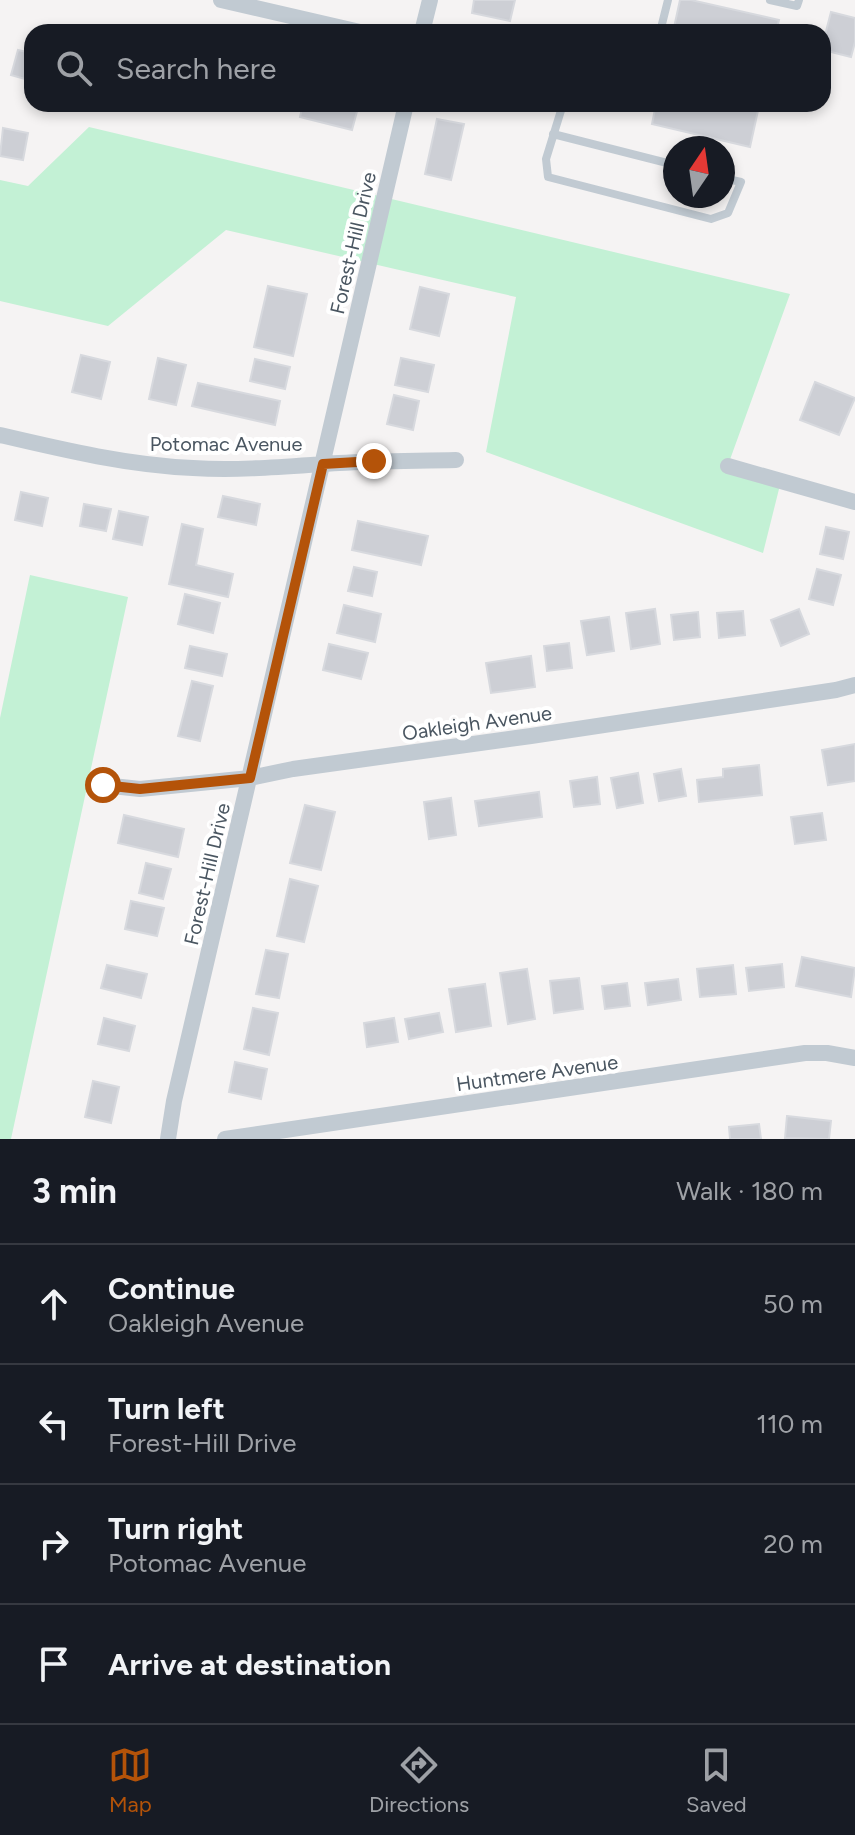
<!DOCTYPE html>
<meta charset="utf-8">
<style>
body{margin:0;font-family:Figtree,sans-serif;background:#20242c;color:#f1f3f6}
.compass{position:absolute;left:663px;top:136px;width:72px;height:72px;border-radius:50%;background:#171b24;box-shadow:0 4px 12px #0003;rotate:13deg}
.stop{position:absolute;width:24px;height:24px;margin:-18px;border:6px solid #b45309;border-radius:50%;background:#fff}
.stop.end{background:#b45309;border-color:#fff;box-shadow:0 2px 8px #0008}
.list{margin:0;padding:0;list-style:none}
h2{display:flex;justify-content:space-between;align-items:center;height:104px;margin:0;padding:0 32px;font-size:34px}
h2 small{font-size:26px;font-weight:400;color:#9ea1a6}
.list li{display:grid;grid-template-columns:52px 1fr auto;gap:24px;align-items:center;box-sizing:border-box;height:120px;padding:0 32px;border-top:2px solid #363941}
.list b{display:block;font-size:30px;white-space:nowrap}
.list p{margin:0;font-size:26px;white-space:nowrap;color:#9ea1a6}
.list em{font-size:26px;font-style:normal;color:#9ea1a6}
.icon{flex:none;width:44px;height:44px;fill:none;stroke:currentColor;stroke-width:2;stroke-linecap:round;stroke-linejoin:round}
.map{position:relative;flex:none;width:855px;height:1139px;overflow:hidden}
.search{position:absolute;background:#171b24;box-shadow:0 4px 12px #0003;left:24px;right:24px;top:24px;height:88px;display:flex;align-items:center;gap:20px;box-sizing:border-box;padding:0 28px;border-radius:24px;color:#9ea1a6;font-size:30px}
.sheet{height:584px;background:#171b24}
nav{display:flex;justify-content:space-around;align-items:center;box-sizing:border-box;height:112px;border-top:2px solid #363941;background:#171b24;font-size:22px;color:#9ea1a6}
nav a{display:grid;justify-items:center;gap:4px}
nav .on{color:#b45309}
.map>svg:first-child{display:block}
.green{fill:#c3f1d5}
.building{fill:#cdcfd5;stroke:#d7d9de;stroke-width:2}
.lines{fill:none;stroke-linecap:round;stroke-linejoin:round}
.service{stroke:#c1cad2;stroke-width:8}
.minor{stroke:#c1cad2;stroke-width:16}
.route{stroke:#b45309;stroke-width:10}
.labels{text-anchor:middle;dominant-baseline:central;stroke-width:8;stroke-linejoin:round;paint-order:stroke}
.street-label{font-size:20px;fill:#4a5661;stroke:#fff}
</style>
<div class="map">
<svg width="855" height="1139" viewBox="0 0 855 1139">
<rect width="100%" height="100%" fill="#f5f3f3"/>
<path class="green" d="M89,127L790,294L728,465L781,481L763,553L486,452L516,297L226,230L108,326L0,301V180L28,186Z
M30,575L128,597L11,1139H0V718Z"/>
<path class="building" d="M474,0H515L510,21L472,13Z
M680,0H691L779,20L776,32H673Z
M831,12L855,18V42L851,57L823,50V43Z
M18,50L32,53V81L11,75Z
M303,104H359L352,130L300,117Z
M656,104H750L759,106L750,147L652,124Z
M437,119L464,124L451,180L425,174Z
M3,128L28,133L23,160L0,156Z
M268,286L307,294L293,356L254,347Z
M420,287L449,294L439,336L410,329Z
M81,355L110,362L101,399L72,392Z
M158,358L186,365L176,405L149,399Z
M401,358L434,365L428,392L395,385Z
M255,359L290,367L285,389L250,381Z
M815,382L855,398L839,435L800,420Z
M198,383L280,401L275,425L192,406Z
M394,395L419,401L413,430L387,424Z
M21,492L48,498L42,526L15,520Z
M223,496L260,504L256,525L218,517Z
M84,504L111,509L106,531L80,526Z
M119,511L148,517L142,545L113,539Z
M358,521L428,536L421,565L352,550Z
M182,524L203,529L196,565L233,574L228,597L169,584Z
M826,527L849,532L843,559L820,554Z
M354,567L377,572L372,596L348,591Z
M817,569L841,575L833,605L809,599Z
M185,594L220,603L213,633L178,624Z
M344,605L381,614L375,642L337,633Z
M655,609L660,644L631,649L626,613Z
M799,609L809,634L781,646L771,620Z
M743,611L745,635L719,638L717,613Z
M698,612L700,637L674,640L671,615Z
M609,617L614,651L587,655L581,621Z
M569,643L572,668L547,671L544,646Z
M329,644L368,653L361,679L323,670Z
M190,646L227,654L222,676L185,668Z
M531,656L535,687L491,693L486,663Z
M192,681L213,686L200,741L178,736Z
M855,744V781L828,785L822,750Z
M759,765L762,795L699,802L697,780L723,777V769Z
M681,769L686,796L659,801L654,774Z
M638,773L643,803L617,808L611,778Z
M597,777L600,804L574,807L570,781Z
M539,792L542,817L479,826L475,801Z
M451,798L456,835L429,839L424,802Z
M305,805L335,812L321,870L290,863Z
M822,813L826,840L795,844L791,817Z
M124,815L184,829L178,857L118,843Z
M146,863L171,869L163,899L139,893Z
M290,879L318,886L304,942L277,936Z
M131,901L164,908L157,936L125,929Z
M266,950L288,954L279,998L256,994Z
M802,957L855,968L851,997L796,986Z
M782,964L784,987L749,991L746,968Z
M107,965L147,974L141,998L101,988Z
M733,965L736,994L700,997L697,969Z
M527,969L535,1019L508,1024L500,973Z
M579,978L583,1009L554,1013L550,981Z
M678,979L681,1000L648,1005L645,983Z
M627,983L630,1006L605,1009L602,986Z
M485,984L491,1026L456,1032L449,989Z
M253,1008L278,1013L269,1055L244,1049Z
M439,1013L443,1032L409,1039L405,1019Z
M104,1018L135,1026L129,1051L98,1044Z
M394,1018L398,1042L367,1047L364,1023Z
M235,1062L267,1069L261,1099L229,1092Z
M93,1081L119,1087L111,1123L85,1117Z
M787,1116L831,1121L829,1139L785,1138Z
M759,1124L761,1139H730L729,1127Z"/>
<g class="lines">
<path class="service" d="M770,0L797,6L799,0
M660,32L668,0
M563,104L546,159L548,177L711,219L728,213L741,182L723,178
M553,134L675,165"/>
<path class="minor" d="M221,0L360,32
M422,32L430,0
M0,435C64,450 127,465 193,468C241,471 291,466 339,463C378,461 417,461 456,460
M728,466L855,502
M103,785L140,789L250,778L293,769L531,736L836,690L855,685
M168,1139L174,1101L406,104
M225,1139L805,1053H827L855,1058"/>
</g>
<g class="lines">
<path class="route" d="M103,785L140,789L250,778L323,464L374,461"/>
</g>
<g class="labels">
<g class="street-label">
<text transform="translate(353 243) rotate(-77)">Forest-Hill Drive</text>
<text x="226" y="444">Potomac Avenue</text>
<text transform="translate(477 723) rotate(-8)">Oakleigh Avenue</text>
<text transform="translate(207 874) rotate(-77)">Forest-Hill Drive</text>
<text transform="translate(537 1073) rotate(-8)">Huntmere Avenue</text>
</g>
</g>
</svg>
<svg class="compass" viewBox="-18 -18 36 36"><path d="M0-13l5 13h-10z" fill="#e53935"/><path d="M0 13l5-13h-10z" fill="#9ea1a6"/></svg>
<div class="stop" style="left:103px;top:785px"></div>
<div class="stop end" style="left:374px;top:461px"></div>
<div class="search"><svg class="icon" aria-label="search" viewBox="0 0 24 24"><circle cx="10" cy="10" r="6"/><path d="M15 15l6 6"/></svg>Search here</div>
</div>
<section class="sheet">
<h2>3 min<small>Walk · 180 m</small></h2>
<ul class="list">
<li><svg class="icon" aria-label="ahead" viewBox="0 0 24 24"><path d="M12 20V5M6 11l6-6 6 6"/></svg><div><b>Continue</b><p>Oakleigh Avenue</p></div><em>50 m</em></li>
<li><svg class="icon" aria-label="left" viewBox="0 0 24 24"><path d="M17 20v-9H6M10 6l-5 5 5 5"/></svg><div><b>Turn left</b><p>Forest-Hill Drive</p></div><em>110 m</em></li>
<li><svg class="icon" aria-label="right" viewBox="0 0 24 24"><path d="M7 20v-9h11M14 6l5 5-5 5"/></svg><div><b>Turn right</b><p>Potomac Avenue</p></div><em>20 m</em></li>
<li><svg class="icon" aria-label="arrive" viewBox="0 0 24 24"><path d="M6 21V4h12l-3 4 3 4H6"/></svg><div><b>Arrive at destination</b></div></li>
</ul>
</section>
<nav>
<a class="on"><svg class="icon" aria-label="map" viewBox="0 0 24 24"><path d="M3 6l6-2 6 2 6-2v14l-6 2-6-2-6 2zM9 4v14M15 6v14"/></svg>Map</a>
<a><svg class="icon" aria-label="directions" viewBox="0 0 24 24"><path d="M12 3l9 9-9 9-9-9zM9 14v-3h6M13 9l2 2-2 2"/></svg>Directions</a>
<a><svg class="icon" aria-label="saved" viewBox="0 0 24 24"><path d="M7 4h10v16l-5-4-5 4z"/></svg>Saved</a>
</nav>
